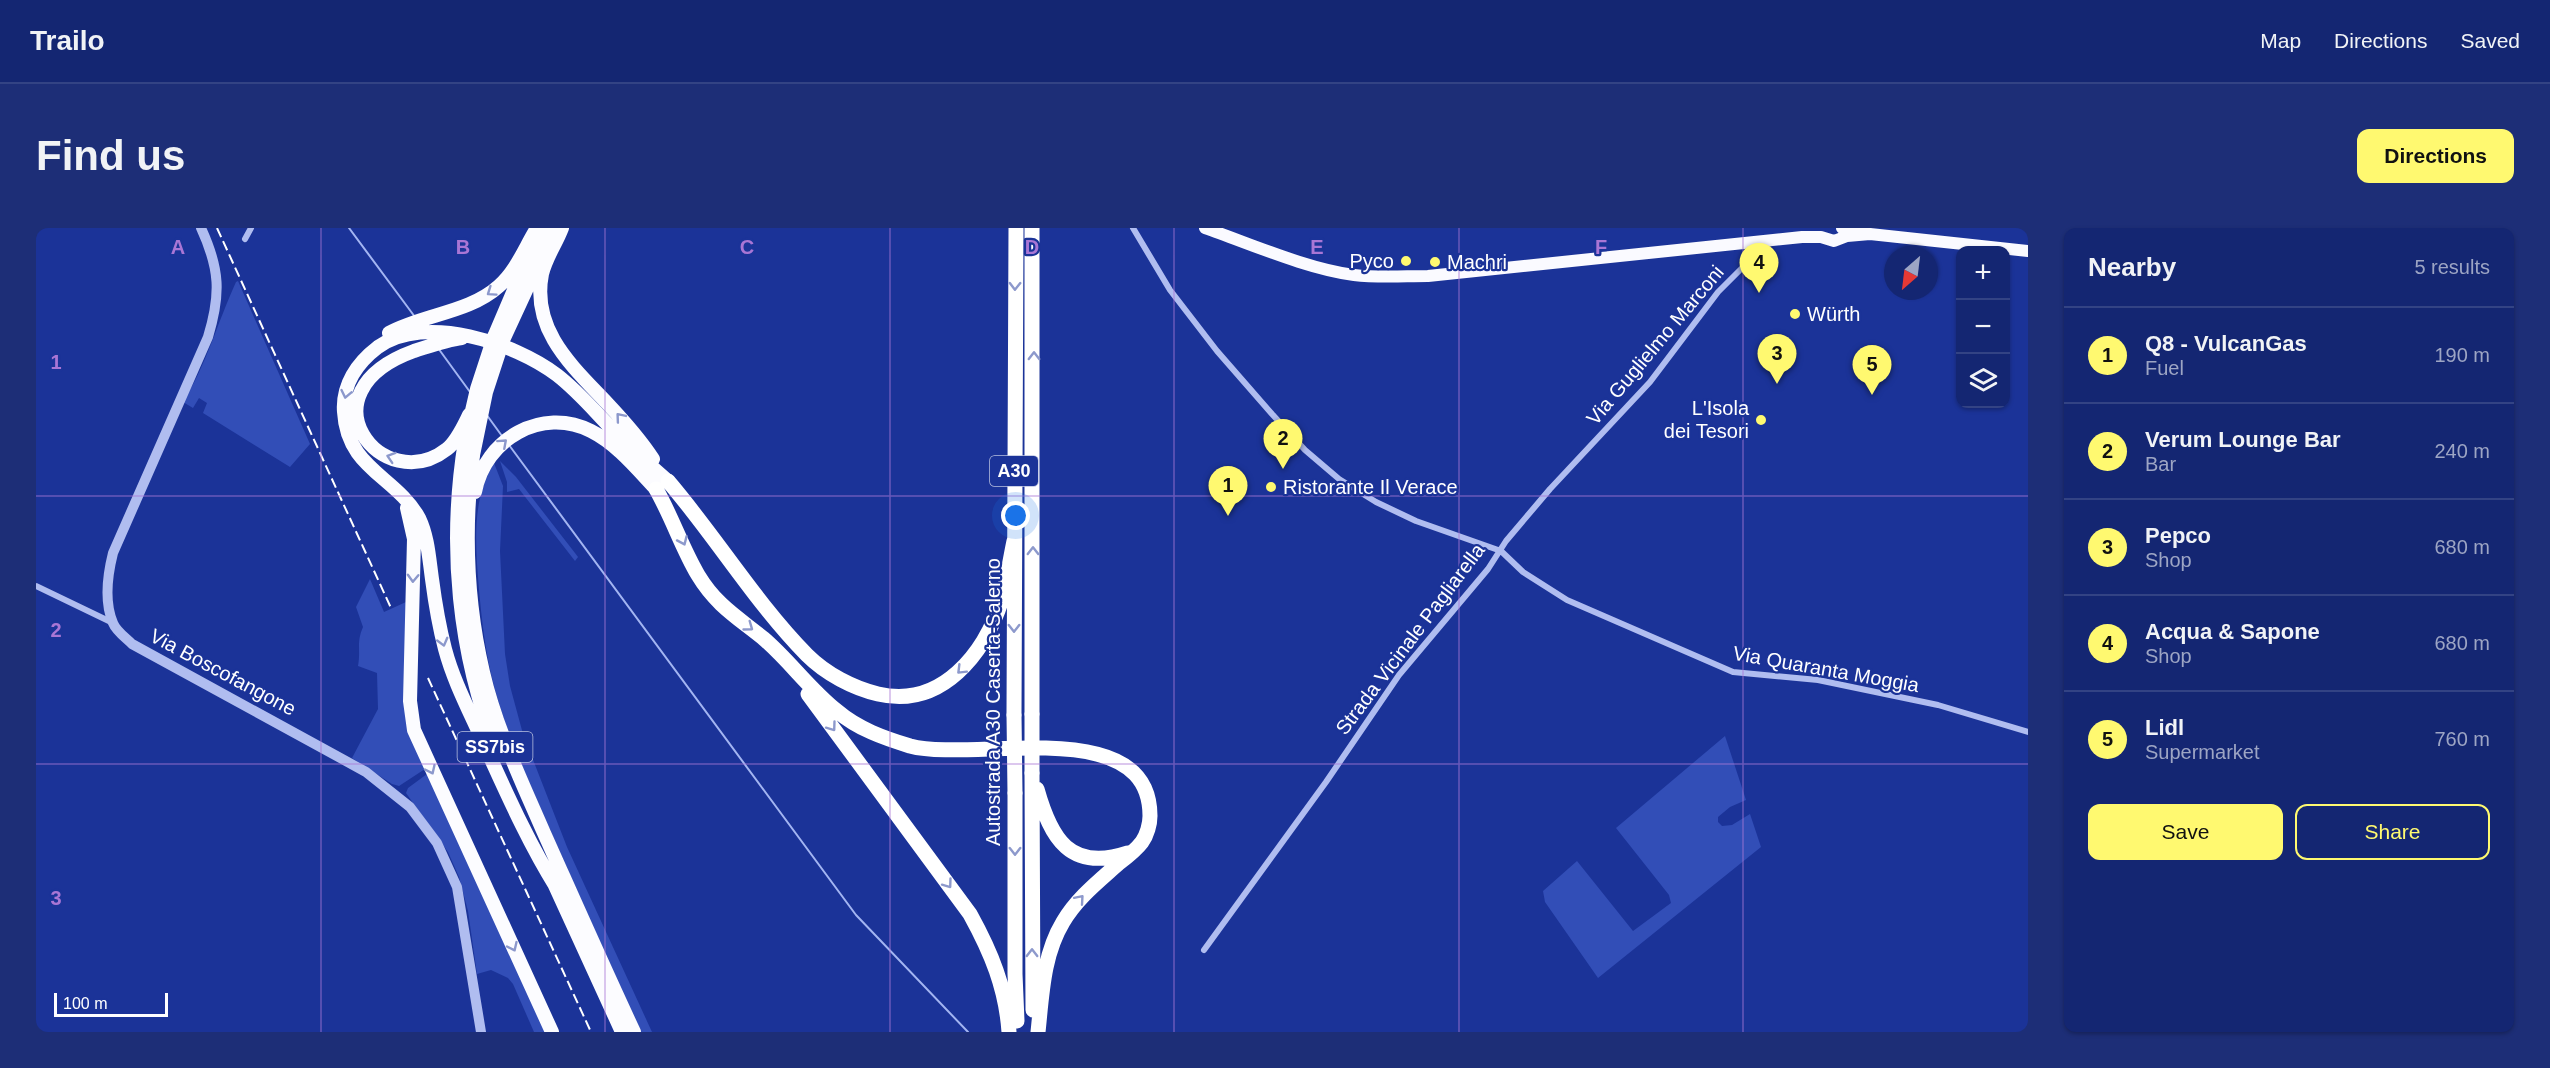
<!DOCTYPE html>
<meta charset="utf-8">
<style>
body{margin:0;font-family:Helvetica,sans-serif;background:#1d2e77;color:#f1f3f6}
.controls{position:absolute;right:18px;top:18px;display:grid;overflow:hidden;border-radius:12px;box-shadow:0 2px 4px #0004}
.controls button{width:54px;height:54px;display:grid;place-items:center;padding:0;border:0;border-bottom:2px solid #334384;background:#142672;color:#f1f3f6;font:30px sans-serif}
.compass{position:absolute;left:1848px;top:18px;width:54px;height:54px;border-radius:50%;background:#142672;box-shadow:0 2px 4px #0004;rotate:208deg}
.scale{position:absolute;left:18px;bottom:15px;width:114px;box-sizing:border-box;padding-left:6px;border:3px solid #fff;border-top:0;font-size:16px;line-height:21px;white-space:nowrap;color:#fff;-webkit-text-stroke:4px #1b3398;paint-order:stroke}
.you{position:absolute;left:980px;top:288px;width:21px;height:21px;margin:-15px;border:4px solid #fff;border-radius:50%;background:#1a73e8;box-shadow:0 0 0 9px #1a73e833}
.badge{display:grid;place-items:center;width:39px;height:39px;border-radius:50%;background:#fff970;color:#111;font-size:20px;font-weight:700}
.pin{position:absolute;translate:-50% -50px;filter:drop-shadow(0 2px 3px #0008)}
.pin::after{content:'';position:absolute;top:32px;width:21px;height:18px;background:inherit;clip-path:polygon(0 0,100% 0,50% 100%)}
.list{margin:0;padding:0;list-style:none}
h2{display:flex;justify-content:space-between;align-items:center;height:78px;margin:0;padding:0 24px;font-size:26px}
h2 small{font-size:20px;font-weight:400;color:#9da5c4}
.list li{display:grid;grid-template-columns:39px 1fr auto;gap:18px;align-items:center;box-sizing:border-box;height:96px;padding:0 24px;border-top:2px solid #334384}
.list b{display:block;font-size:22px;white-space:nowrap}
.list p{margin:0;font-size:20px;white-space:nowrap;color:#9da5c4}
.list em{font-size:20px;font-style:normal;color:#9da5c4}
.actions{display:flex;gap:12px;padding:18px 24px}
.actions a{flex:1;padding:14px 0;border:2px solid #fff970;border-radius:12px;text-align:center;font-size:21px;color:#fff970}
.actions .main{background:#fff970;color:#111}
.icon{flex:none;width:33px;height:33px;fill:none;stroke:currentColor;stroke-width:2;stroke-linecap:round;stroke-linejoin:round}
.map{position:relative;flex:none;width:1992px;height:804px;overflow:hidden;border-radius:12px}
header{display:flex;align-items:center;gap:36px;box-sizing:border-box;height:84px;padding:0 30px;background:#142672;border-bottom:2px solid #334384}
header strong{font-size:28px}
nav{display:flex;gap:33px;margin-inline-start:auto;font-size:21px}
.intro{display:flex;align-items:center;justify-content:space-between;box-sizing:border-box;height:144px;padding:0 36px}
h1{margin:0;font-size:42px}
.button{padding:15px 27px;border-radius:12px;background:#fff970;color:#111;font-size:21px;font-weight:700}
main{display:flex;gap:36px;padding:0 36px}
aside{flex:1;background:#142672;border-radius:12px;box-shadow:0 2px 4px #0004}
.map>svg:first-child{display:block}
.green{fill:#324eb7}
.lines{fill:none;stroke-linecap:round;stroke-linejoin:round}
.stream{stroke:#a3b5f2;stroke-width:2}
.minor{stroke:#b0bdf0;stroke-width:6}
.tertiary{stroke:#b0bdf0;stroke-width:10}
.primary{stroke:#fafaff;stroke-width:12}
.trunk{stroke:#fcfcff;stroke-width:14}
.motorway{stroke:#fff;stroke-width:15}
.rail{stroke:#fff;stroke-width:2;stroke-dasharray:10 4.5;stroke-linecap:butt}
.trunk-bridge{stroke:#fcfcff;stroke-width:14}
.motorway-bridge{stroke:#fff;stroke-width:15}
.oneway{stroke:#8d99cc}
.oneway2{stroke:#8c98cc}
.grid{fill:none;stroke:#a976d5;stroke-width:1.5;stroke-opacity:0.55}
.poi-dot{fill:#fff970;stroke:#1b3398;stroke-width:2}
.labels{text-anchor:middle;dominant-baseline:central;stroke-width:4.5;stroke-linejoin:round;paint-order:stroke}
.shield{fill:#1b3398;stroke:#bbc2e0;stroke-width:1.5}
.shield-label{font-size:18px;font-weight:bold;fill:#fff}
.poi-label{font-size:20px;fill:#fff;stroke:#1b3398;text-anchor:start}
.street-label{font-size:20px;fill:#fff;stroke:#1b3398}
.grid-label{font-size:20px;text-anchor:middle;font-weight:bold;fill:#a976d5;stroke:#1b3398;stroke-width:4.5;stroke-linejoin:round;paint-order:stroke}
</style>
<header>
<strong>Trailo</strong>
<nav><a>Map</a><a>Directions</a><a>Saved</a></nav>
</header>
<div class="intro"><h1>Find us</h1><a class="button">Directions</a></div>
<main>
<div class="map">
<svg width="1992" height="804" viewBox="0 0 1992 804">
<rect width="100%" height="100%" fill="#1b3398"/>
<path class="green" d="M202,53L274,216L254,239L167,185L171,175L163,170L157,180L147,174C170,138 182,93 200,54Z
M464,233L480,249L539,325L542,329L539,333L483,261L471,264V254Z
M458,235L467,258L464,323L469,426L474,458L487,506L531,619L616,804H605C577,744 550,683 523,622C500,569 474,517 459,462C448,421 444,378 441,336C439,300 439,267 458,235Z
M334,351L348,384L370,374L368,479L389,541L363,558L356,556L316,530L342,481L341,445L322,438C325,422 320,415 327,399L320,379Z
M1689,508L1710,572L1694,579L1682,589V594L1686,598L1696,597L1714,586L1725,619L1562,750L1509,674L1507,663L1541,633L1597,703L1635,675L1633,667L1580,600Z
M391,546L393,548L510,804H498L477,756L472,750L455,742L441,746L432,683L423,649L412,624L370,565L372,560Z"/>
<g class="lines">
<path class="stream" d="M313,0L379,89
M402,120L434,164
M450,186L466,208
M473,217L820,687L932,804"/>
<path class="minor" d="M1097,0L1134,62L1181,123L1236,186L1269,222L1303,251L1340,274L1380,293L1465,323L1487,344L1531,372L1697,444L1782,452L1902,477L1992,504
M209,11L215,0
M0,358L77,395
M1168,722L1290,554L1363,447L1452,341L1470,313L1514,261L1614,154L1682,64L1717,29L1728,13"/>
<path class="tertiary" d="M165,0C184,41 185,66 172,109L77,325C72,345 68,374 77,395C80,403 90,410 96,416L330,544L374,579L401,615L421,659L445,804"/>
<path class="primary" d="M1169,0C1215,16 1271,41 1318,47C1342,50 1368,48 1392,48L1766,9H1785L1798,13L1811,8L1834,6
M1806,0L1834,6L1992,23"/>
<path class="trunk" d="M526,0C520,16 510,29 506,46C495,102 536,138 571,175C587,192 604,211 617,231
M491,38L514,0
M353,105C388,86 433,85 463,58C481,42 489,19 501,0
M458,109L492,29
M426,110C410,112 394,118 378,123C262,165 347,271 411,221C421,213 427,199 433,187
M467,112L504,32
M429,213C412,317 422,425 461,523
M437,227C428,300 430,372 447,444C460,500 485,552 508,605C538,672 567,738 598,804
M439,264C449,211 506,178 555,203C581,216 601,241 620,261
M371,280L378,311L374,473L378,502L516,804
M516,651L586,804
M520,659C492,614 471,566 449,518C435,486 418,455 409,421C403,398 399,374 396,351C393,330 392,309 383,290C360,248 311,241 308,184C306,157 321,135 342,119C389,85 479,115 521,147C543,164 560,185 579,204C595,221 614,237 632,253"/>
<path class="motorway" d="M996,0V486
M632,253C680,309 719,374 771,427C790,446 817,460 842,466C906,481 949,425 966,371C971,352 974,332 978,313
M620,261C636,289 646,320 662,347C680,377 701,389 727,410C753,432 774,462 801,483C822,501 848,510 874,518C937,535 1114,484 1114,588C1114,596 1111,607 1106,614C1100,622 1091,629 1083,635C1063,653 1041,670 1027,694C1007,727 1006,767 1002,804
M772,466L934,686C955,724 970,760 973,804
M978,487L980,0
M996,545L997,782
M1001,561C1015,611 1034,644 1092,625
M979,565V746L981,793"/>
<path class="rail" d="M181,0L355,380
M392,450L555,804"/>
<path class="trunk-bridge" d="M429,213L441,161L458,109
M437,227L450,164L467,112"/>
<path class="motorway-bridge" d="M996,486V545
M978,487L979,565"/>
</g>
<defs><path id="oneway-chevron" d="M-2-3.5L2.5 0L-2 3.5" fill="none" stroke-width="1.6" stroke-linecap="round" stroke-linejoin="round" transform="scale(1.5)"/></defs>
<g class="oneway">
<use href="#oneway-chevron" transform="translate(979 58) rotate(91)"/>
<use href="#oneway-chevron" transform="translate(998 128) rotate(-90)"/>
<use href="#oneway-chevron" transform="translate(647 313) rotate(66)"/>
<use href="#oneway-chevron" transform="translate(997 323) rotate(-90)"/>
<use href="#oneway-chevron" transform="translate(713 399) rotate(36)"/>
<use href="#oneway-chevron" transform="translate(978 400) rotate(90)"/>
<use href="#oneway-chevron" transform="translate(925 442) rotate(135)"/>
<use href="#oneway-chevron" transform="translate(796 499) rotate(54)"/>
<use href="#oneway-chevron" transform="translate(979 623) rotate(90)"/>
<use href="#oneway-chevron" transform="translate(912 656) rotate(54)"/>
<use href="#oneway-chevron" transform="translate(1044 671) rotate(-49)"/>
<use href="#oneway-chevron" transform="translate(996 725) rotate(-90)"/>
</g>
<g class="oneway2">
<use href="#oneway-chevron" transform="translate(455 64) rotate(145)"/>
<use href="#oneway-chevron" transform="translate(310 166) rotate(102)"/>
<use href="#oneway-chevron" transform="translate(584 189) rotate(-130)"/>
<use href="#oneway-chevron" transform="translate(467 215) rotate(-42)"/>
<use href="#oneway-chevron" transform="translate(355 229) rotate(-162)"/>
<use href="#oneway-chevron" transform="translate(377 350) rotate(92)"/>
<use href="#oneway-chevron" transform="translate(407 414) rotate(75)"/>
<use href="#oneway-chevron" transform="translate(395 542) rotate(65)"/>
<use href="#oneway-chevron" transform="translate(477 719) rotate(65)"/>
</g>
<path class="grid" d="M285,0V804M569,0V804M854,0V804M1138,0V804M1423,0V804M1707,0V804M0,268H1992M0,536H1992"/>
<g class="poi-dot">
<circle cx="1370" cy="33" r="6"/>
<circle cx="1399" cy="34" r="6"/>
<circle cx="1759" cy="86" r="6"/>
<circle cx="1725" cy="192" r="6"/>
<circle cx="1235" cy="259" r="6"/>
</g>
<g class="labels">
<g class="shield">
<rect x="954" y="228" width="48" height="30" rx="4.5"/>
<rect x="421.5" y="504" width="75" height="30" rx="4.5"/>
</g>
<g class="shield-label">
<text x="978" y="243">A30</text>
<text x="459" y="519">SS7bis</text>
</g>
<g class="poi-label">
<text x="1358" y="33" text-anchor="end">Pyco</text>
<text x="1411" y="34">Machri</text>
<text x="1771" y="86">Würth</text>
<text x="1713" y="180" text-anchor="end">L'Isola<tspan x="1713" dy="23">dei Tesori</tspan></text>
<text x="1247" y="259">Ristorante Il Verace</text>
</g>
<g class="street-label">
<text transform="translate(1619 117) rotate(-50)">Via Guglielmo Marconi</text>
<text transform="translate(1374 411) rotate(-53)">Strada Vicinale Pagliarella</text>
<text transform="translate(1790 441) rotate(10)">Via Quaranta Moggia</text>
<text transform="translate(187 444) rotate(28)">Via Boscofangone</text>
<text transform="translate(957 474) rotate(-90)">Autostrada A30 Caserta-Salerno</text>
</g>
</g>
<g class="grid-label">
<text x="142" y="26">A</text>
<text x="427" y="26">B</text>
<text x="711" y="26">C</text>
<text x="996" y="26">D</text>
<text x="1281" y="26">E</text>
<text x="1565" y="26">F</text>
<text x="20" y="141">1</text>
<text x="20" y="409">2</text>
<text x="20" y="677">3</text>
</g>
</svg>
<div class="controls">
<button>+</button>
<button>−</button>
<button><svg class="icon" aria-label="layers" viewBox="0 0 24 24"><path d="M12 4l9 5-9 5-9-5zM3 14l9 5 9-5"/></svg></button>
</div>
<svg class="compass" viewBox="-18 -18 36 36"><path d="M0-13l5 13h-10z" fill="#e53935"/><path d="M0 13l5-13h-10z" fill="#9da5c4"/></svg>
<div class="scale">100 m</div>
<div class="you"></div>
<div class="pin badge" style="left:1192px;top:288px">1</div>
<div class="pin badge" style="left:1247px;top:241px">2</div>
<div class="pin badge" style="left:1741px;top:156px">3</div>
<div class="pin badge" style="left:1723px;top:65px">4</div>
<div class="pin badge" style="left:1836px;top:167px">5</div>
</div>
<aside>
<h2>Nearby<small>5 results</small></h2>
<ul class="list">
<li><span class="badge">1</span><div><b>Q8 - VulcanGas</b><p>Fuel</p></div><em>190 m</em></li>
<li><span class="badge">2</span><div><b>Verum Lounge Bar</b><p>Bar</p></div><em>240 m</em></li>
<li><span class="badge">3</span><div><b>Pepco</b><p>Shop</p></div><em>680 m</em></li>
<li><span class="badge">4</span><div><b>Acqua &amp; Sapone</b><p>Shop</p></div><em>680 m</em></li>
<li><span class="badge">5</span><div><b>Lidl</b><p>Supermarket</p></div><em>760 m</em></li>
</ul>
<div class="actions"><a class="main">Save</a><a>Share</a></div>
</aside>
</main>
